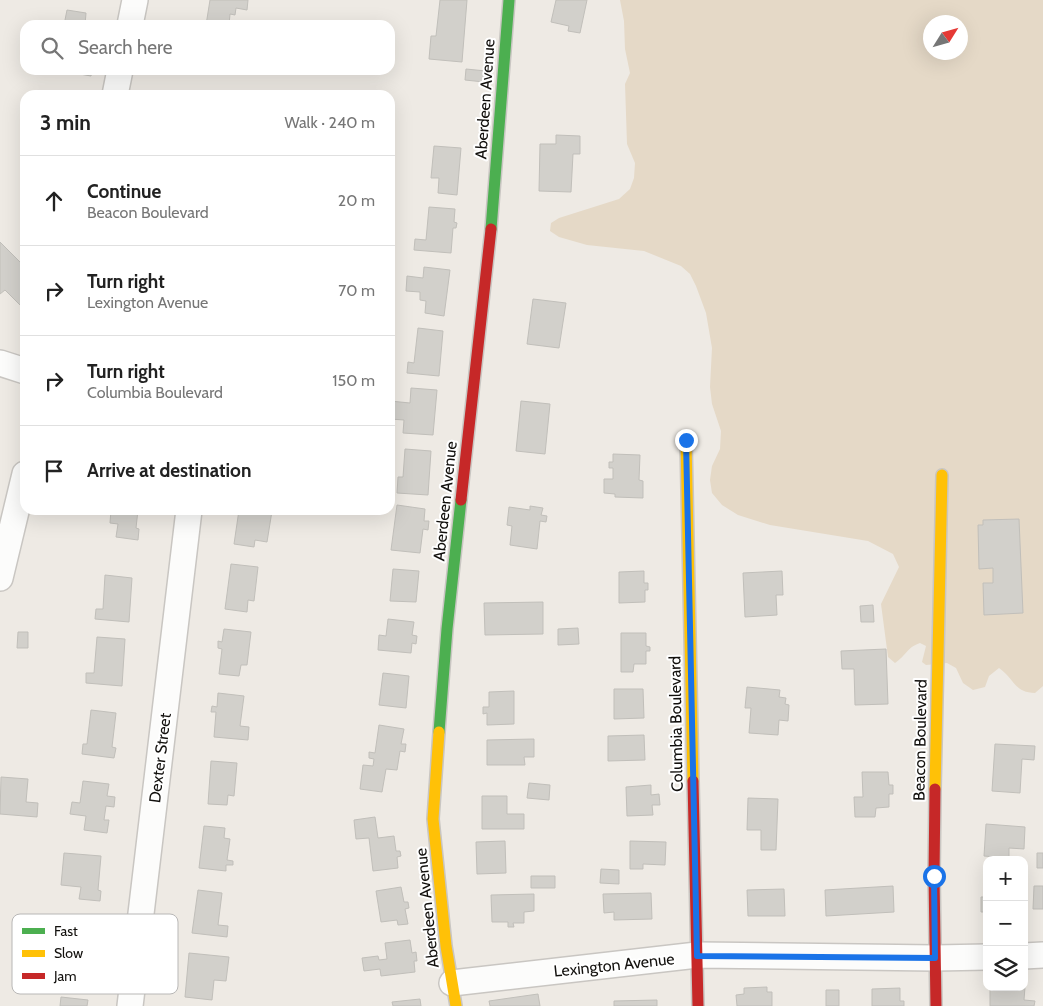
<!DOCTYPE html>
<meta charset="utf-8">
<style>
body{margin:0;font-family:Cabin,sans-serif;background:#f6f6f6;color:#222}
.controls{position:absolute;right:15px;bottom:15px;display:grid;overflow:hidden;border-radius:10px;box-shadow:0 5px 20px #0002}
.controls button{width:45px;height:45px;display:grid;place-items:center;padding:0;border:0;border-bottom:1px solid #e0e0e0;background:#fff;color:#222;font:25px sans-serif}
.compass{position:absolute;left:923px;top:15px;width:45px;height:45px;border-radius:50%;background:#fff;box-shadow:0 5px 20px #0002;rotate:53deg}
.stop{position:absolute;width:15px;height:15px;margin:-11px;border:4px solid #1a73e8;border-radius:50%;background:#fff}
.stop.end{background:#1a73e8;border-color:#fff;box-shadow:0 1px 5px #0008}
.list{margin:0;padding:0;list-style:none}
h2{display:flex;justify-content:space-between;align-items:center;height:65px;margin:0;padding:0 20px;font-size:21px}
h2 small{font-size:16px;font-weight:400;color:#767676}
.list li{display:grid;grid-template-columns:32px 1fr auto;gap:15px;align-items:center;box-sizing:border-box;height:90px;padding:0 20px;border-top:1px solid #e0e0e0}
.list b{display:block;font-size:19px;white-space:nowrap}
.list p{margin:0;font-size:16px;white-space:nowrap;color:#767676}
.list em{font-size:16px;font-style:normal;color:#767676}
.icon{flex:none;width:28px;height:28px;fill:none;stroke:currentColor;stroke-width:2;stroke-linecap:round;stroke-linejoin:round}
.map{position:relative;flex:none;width:1043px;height:1006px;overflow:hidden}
.search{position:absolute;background:#fff;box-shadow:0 5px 20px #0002;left:20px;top:20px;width:375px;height:55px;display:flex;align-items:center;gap:12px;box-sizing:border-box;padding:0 18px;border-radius:15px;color:#767676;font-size:19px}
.panel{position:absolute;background:#fff;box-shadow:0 5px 20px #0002;left:20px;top:90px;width:375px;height:425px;border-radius:15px}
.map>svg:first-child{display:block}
.green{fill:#e5d9c7;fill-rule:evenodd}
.building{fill:#d2d0cb;stroke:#c1bfba}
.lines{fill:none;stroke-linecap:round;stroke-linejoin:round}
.street-casing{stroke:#c9c6c2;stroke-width:28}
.fast-casing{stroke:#c9c6c2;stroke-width:14}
.slow-casing{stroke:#c9c6c2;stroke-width:14}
.jam-casing{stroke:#c9c6c2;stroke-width:14}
.street{stroke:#fcfcfb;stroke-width:25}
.fast{stroke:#4caf50;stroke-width:11}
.slow{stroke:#ffc107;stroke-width:11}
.jam{stroke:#c62828;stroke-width:11}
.route{stroke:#1a73e8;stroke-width:6}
.labels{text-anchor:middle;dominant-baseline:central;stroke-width:4;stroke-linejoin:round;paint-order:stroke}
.street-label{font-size:16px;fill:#12100d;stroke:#fff}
.key{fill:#fff;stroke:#b8b7b6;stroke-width:1}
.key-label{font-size:14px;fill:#12100d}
</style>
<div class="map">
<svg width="1043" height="1006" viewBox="0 0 1043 1006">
<rect width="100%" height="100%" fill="#eeeae4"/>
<path class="green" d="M620,0H1043V686L1035,693C1014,693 1014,678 999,668L989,676L985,687L973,690L963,683L956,668L947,663L926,665L922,662L926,646L920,643C906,648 907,655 895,663L888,657L881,604L899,567L893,554L868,541L770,525L738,515L722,505L712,493L710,480L712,466L720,449L721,431L712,404L710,387L712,348L706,313L696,286L690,274L681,266L644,251L587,245L559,237L550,231L551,223L559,218L619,199L630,189L634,178L635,163L627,144L625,84L630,73L625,49L624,21ZM930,22H960V52H930Z"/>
<path class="building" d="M210,0H248L247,10L236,8L235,15L230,14L229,25H206Z
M440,0H467L462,62L429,59L431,36H436Z
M556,0H587L580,33L568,31L569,26L551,22Z
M67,10L86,13L85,25H64Z
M466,69L486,71L484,82L465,80Z
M57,70H92L91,76Z
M556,135L580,136V154H573L571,192L539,191L540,144H556Z
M434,146L461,148L457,195L438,193L439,178H431Z
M429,207L455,209L454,222L457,223L456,228H453L451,253L414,250L415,239L426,240Z
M0,242L25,267V310L5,290L0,294Z
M424,267L450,270L444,316L425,313L426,301L420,300V292L406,291L407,276L423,278Z
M533,299L566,303L559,348L527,344Z
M418,328L443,331L439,376L407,373L408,362L414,363Z
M411,388L437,390L433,435L403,433L404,420L390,419V401L410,403Z
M521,401L550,404L545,454L516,451Z
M405,449L431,451L428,495L397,493L398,477H403Z
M613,454L640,455L639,480L643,481V498L615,497V494L604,493V479H613V468H609V462H613Z
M397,505L425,509L424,521H429L428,530L423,529L420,553L391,550Z
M530,506L543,508L541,515L547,516L546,522L540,521L537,549L510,545L512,526L507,525L509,507L530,510Z
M111,510H138L136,528L139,529L138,540L116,537L118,524L110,523Z
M239,510L272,511L267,542L255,540L254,547L234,544Z
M1019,519L1023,613L984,615L983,583H993V568L979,569L978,525H983V520Z
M231,564L258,567L254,601L248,600L247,612L225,609Z
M393,569L419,571L416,602L390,601Z
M644,571V583H648V590H645V602L619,603V572Z
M782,571L783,595H776L777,615L745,617L743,573Z
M105,575L132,578L129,622L95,619L96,609H103Z
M543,602V634L485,635L484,603Z
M873,605L874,622H861L860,606Z
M388,619L414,622L412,635L417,636L416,644L412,643L411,653L378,650L379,635L386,636Z
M578,628L579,644L558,645V629Z
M224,629L251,632L247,665H241L239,676L219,674L222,649L218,648V641L222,642Z
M18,632H28V648H17Z
M621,633H646V646L650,647V651H646V664H634L633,672H621Z
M97,637L125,639L122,686L86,683V673H94Z
M886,649L888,704L855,705L854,669H842L841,651Z
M383,673L409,676L406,708L379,705Z
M747,687L780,690L779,697L786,698L785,704L789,705L788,721L779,720L778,735L749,733L751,708H745Z
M614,689H643L644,718L614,719Z
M514,691V724L487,725V713L483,714V707H489V692Z
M218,693L244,696L240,726L249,727L248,740L214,737L216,712H211L212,706L217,707Z
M91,710L116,713L112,747L116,748L114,758L82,754L83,744H87Z
M379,725L404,729L401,744H406L405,752L400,751L397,770L386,769L382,792L360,789L363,765L373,766L374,759L369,758V752L375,753Z
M644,735L645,760L608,761V736Z
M534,739V757H524L525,765H487V740Z
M995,744L1035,746L1034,760L1022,759L1020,793L992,791Z
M211,761L237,763L234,796L228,795L227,805L208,804Z
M862,772H888L889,785H893V794H889V807L876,808L875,817H855L854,797H863Z
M1,777L28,779L26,802L38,803L37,817L0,814Z
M83,781L109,784L107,796L115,797L114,807L106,806L104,820H109L107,833L84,830L86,816L70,814L72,802L80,803Z
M529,783L550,785L549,800L527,798Z
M651,785V795L659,794L660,805H652L653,815L627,816L626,787Z
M482,796H507V814H524V829H482Z
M748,798L778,799L776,850H761V830H747Z
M375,817L378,838L394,836L396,851H400L401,856L397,857L398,868L373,871L369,838L356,839L354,820Z
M986,824L1025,827L1024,849L1009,848V858L984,856Z
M204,826L225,828L224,838L230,839L227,860L233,861V865H226V871L199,868Z
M505,841L506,873L477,874L476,842Z
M630,841L666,842L665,865L643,864V869H630Z
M64,853L101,856L98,890L101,891L100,901L79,899L81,887L61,885Z
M1037,853H1043V868H1037Z
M601,869L619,870V884L600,883Z
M531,876H555V888H531Z
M893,886L894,912L826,916L825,890Z
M1034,886H1043V909H1033Z
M401,887L404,902H408L409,908L405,909L408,924L398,925L397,920L381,922L376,891Z
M784,889L785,916H748L747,890Z
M198,890L222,893L218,925L228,926L227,937L192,933Z
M651,893L652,919L614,920V912L604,913L603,894Z
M534,894V911L524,912V923H513L514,927H508V922H492L491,895Z
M981,897H987V912H981Z
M410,940L412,953L416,952L417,961H414L415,972L381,976L380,969L364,971L362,958L378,956L379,960L387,959L385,943Z
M189,953L229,957L226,981L214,980L212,1000L185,997Z
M767,987V992H772V1006H737L736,995L744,994V988Z
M1000,987H1025L1024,1000L1035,1001L1034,1006H990V989L1000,990Z
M900,988V1001H904V1006H872V989Z
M826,990H839V1006H826Z
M538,994L540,1006H490L489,1001Z
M61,997L88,1000L87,1006H60Z
M420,999L421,1006H393L392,1002Z
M657,1000V1006H614V1001Z"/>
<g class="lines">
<g class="street-casing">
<path id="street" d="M130,25L135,0
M115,95L120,70
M0,363L25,371
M0,578L25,474
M1024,956L1043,955
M452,983L697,955L935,958L987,957
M130,1006L189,510"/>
</g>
<g class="fast-casing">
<path id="fast" d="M491,229L509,0
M439,732L447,629L461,500"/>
</g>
<g class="slow-casing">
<path id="slow" d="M686,441L693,781
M439,732L433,819L446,946L456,1006
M935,789L942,475"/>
</g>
<g class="jam-casing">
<path id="jam" d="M461,500L491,229
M693,781L698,1006
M935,789L934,876L936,1006"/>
</g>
<use href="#street" class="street"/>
<use href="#fast" class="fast"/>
<use href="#slow" class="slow"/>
<use href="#jam" class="jam"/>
</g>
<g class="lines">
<path class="route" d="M686,440L697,956L935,958L934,876"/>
</g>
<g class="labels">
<g class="street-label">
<text transform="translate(485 99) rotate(-86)">Aberdeen Avenue</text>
<text transform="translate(445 501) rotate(-84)">Aberdeen Avenue</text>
<text transform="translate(676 724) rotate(-91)">Columbia Boulevard</text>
<text transform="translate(920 740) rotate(-89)">Beacon Boulevard</text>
<text transform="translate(160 758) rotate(-83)">Dexter Street</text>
<text transform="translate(427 908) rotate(-96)">Aberdeen Avenue</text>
<text transform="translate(614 965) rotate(-6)">Lexington Avenue</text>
</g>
</g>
<rect x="12" y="914" width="166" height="80" rx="8" class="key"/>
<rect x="22" y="928" width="23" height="6" fill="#4caf50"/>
<rect x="22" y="950" width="23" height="7" fill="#ffc107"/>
<rect x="22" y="973" width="23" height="6" fill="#c62828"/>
<g class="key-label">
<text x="54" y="936">Fast</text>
<text x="54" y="958">Slow</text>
<text x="54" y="981">Jam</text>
</g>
</svg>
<div class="controls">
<button>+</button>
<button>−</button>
<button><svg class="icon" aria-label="layers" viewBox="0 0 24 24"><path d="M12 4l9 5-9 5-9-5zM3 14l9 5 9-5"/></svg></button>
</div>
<svg class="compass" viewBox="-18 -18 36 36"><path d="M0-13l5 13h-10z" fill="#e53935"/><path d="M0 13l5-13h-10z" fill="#767676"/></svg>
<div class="stop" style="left:934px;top:876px"></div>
<div class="stop end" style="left:686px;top:440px"></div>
<div class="search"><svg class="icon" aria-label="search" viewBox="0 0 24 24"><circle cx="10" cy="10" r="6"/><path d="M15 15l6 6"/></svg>Search here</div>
<section class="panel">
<h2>3 min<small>Walk · 240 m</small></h2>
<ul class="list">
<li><svg class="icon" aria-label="ahead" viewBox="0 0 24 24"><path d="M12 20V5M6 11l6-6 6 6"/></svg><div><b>Continue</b><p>Beacon Boulevard</p></div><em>20 m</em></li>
<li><svg class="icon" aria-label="right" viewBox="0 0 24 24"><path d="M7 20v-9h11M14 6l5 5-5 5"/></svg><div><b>Turn right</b><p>Lexington Avenue</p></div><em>70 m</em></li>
<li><svg class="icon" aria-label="right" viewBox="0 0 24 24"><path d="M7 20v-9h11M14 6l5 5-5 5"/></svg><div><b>Turn right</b><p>Columbia Boulevard</p></div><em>150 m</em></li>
<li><svg class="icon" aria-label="arrive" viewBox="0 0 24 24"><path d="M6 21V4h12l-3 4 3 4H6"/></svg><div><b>Arrive at destination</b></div></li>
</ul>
</section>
</div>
